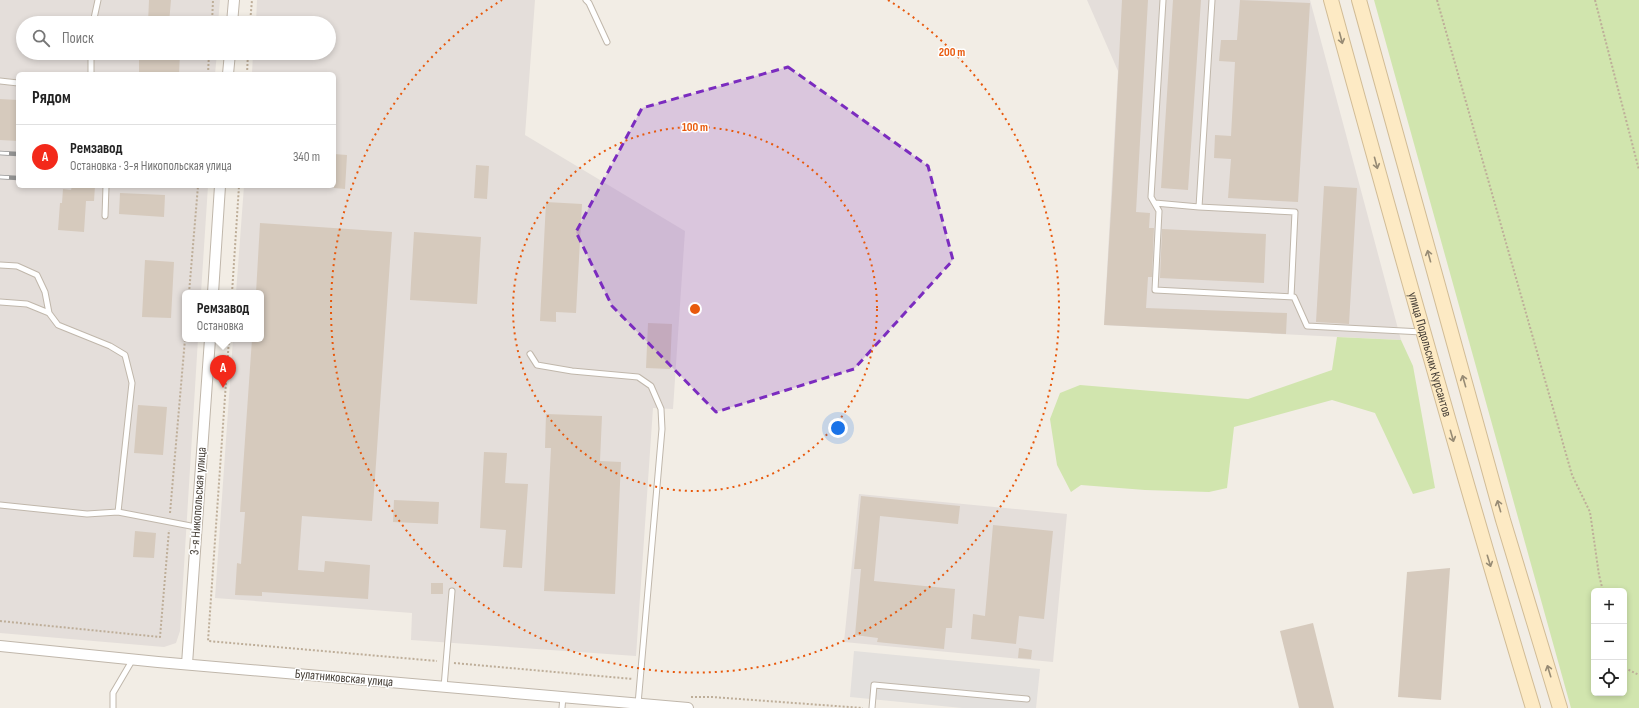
<!DOCTYPE html>
<html lang="ru">
<meta charset="utf-8">
<style>
body{margin:0;font-family:"Sofia Sans Condensed",sans-serif;background:#f2f2f2;color:#222}
.controls{position:absolute;right:12px;bottom:12px;display:grid;overflow:hidden;border-radius:6px;box-shadow:0 2px 6px #0003}
.controls button{width:36px;height:36px;display:grid;place-items:center;padding:0;border:0;border-bottom:1px solid #e0e0e0;background:#fff;color:#222;font:20px sans-serif}
.you{position:absolute;left:838px;top:428px;width:14px;height:14px;margin:-10px;border:3px solid #fff;border-radius:50%;background:#1a73e8;box-shadow:0 0 0 6px #1a73e833}
.badge{display:grid;place-items:center;width:26px;height:26px;border-radius:50%;background:#f3291a;color:#fff;font-size:13px;font-weight:700}
.pin{position:absolute;translate:-50% -33px;filter:drop-shadow(0 1px 2px #0008)}
.pin::after{content:'';position:absolute;top:21px;width:14px;height:12px;background:inherit;clip-path:polygon(0 0,100% 0,50% 100%)}
.popup{position:absolute;left:182px;top:290px;width:82px;height:52px;box-sizing:border-box;display:grid;place-content:center;border-radius:6px;background:#fff;filter:drop-shadow(0 1px 3px #0005);font-size:13px;white-space:nowrap;color:#767676}
.popup b{font-size:15px;color:#222}
.popup::after{content:'';position:absolute;left:50%;top:100%;margin-left:-8px;border:8px solid transparent;border-top-color:#fff}
.list{margin:0;padding:0;list-style:none}
h2{display:flex;justify-content:space-between;align-items:center;height:52px;margin:0;padding:0 16px;font-size:17px}
h2 small{font-size:13px;font-weight:400;color:#767676}
.list li{display:grid;grid-template-columns:26px 1fr auto;gap:12px;align-items:center;box-sizing:border-box;height:64px;padding:0 16px;border-top:1px solid #e0e0e0}
.list b{display:block;font-size:15px;white-space:nowrap}
.list p{margin:0;font-size:13px;white-space:nowrap;color:#767676}
.list em{font-size:13px;font-style:normal;color:#767676}
.icon{flex:none;width:22px;height:22px;fill:none;stroke:currentColor;stroke-width:2;stroke-linecap:round;stroke-linejoin:round}
.map{position:relative;flex:none;width:1639px;height:708px;overflow:hidden}
.search{position:absolute;background:#fff;box-shadow:0 2px 6px #0003;left:16px;top:16px;width:320px;height:44px;display:flex;align-items:center;gap:10px;box-sizing:border-box;padding:0 14px;border-radius:22px;color:#767676;font-size:15px}
.panel{position:absolute;background:#fff;box-shadow:0 2px 6px #0003;left:16px;top:72px;width:320px;height:116px;border-radius:6px}
.map>svg:first-child{display:block}
.industrial{fill:#e4deda}
.green{fill:#d1e5ae;fill-rule:evenodd}
.parking{fill:#e3e0dd}
.building{fill:#d6cabd}
.lines{fill:none;stroke-linecap:round;stroke-linejoin:round}
.lane-casing{stroke:#c0b7ab;stroke-width:7}
.street-casing{stroke:#c0b7ab;stroke-width:12}
.secondary-casing{stroke:#d1bc96;stroke-width:16}
.path{stroke:#beae99;stroke-width:2;stroke-dasharray:2 2;stroke-linecap:butt}
.lane{stroke:#fff;stroke-width:5}
.street{stroke:#fff;stroke-width:10}
.secondary{stroke:#fdeac4;stroke-width:14}
.rail-casing{stroke:#949494;stroke-width:4.5}
.rail{stroke:#fff;stroke-width:3;stroke-dasharray:9;stroke-linecap:butt}
.oneway{stroke:#978b75}
.marked{fill:#7b2cbf;fill-opacity:0.2;stroke:#7b2cbf;stroke-width:3;stroke-dasharray:8 5;stroke-linejoin:round}
.ring{fill:none;stroke:#e8590c;stroke-width:2;stroke-dasharray:2 4}
.labels{text-anchor:middle;dominant-baseline:central;stroke-width:3;stroke-linejoin:round;paint-order:stroke}
.street-label{font-size:13px;fill:#443d35;stroke:#fff}
.centre{fill:#e8590c;stroke:#fff;stroke-width:2}
.ring-label{font-size:12px;text-anchor:middle;font-weight:bold;fill:#e8590c;stroke:#fff;stroke-width:3;stroke-linejoin:round;paint-order:stroke}
</style>
<div class="map">
<svg width="1639" height="708" viewBox="0 0 1639 708">
<rect width="100%" height="100%" fill="#f2ede5"/>
<path class="industrial" d="M0,0H220L218,23H23V53H217L215,74H18V186H208L201,293H185V339H198L180,631L176,643L164,647L0,633Z
M257,0H535L525,135L685,231L673,409L653,408L636,656L411,640L412,613L215,598L233,339H261V293H236L244,186H334V74H252L253,53H329V23H256Z
M1087,0H1310L1401,340L1104,325L1118,71Z
M859,494L1067,514L1053,662L844,642Z"/>
<path class="green" d="M1374,0H1639V708H1571ZM1594,591H1624V693H1594Z
M1337,337L1401,340L1413,366L1435,488L1413,494L1375,413L1332,400L1234,427L1227,488L1209,492L1145,490L1081,485L1071,492L1057,465L1050,419L1060,393L1080,385L1248,399L1332,370Z"/>
<path class="parking" d="M854,651L1040,669L1036,708H962L850,697Z"/>
<path class="building" d="M149,0H171L169,23H148Z
M1122,0H1148L1136,212L1150,213L1149,228H1154L1152,277H1148L1146,308L1287,313L1286,334L1104,325L1112,195Z
M1173,0H1201L1188,190L1161,188Z
M1240,0L1310,3L1298,202L1228,198L1231,159L1214,158L1215,135L1231,136L1235,62L1219,61L1221,40H1237Z
M146,53H180L179,74L139,72V59H146Z
M0,99L18,100V141L0,140Z
M334,154L347,155L345,189L334,188Z
M476,165L489,166L487,199L474,198Z
M72,186H95L94,201H86L84,232L58,230L60,203H62L63,189L71,190Z
M1324,186L1357,188L1349,324L1316,322Z
M120,193L165,195L164,217L119,214Z
M546,202L582,204L576,313L556,312V322L540,321Z
M260,223L392,232L372,521L302,516L298,570L324,572L325,561L370,565L368,599L262,592V596L235,595L237,563L241,564L245,512H240L252,339H261V293H256Z
M1162,229L1266,234L1264,283L1160,278Z
M414,232L481,237L477,304L410,300Z
M145,260L174,262L171,318L142,317Z
M648,323L672,324L670,369L646,368Z
M138,405L167,407L163,455L134,453Z
M546,414L602,416L600,461L621,462L615,594L544,591L551,448H545Z
M484,452L507,453L505,483L528,484L522,568L503,567L506,530L480,528Z
M861,496L960,506L958,524L880,516L874,581L955,589L952,628H946L944,649L877,642L878,638L855,635L861,569H854Z
M394,500L439,502L438,524L393,522Z
M993,525L1053,531L1044,619L1019,616L1016,644L971,639L973,614L985,616Z
M135,531L156,533L154,558L133,557Z
M1450,568L1441,700L1398,697L1407,572Z
M431,583H443V594H431Z
M1313,623L1334,708H1299L1280,631Z
M1019,648L1032,650L1031,659L1018,658Z"/>
<g class="lines">
<g class="lane-casing">
<path id="lane" d="M586,0L589,3L607,42
M1163,0L1151,197L1159,211L1155,290L1294,297L1307,326L1422,332
M1212,0L1199,207L1295,212L1291,297
M93,23L98,0
M91,53V74
M0,81L18,83
M1155,203L1199,207
M105,216L106,186
M0,265L17,266L37,275L45,292L49,313L58,325L110,346L125,355L132,383L118,512L87,514L0,505
M0,302L27,304L49,313
M530,354L537,365L572,371L638,377L651,386L661,409L662,429L638,704
M118,512L196,527
M444,687L452,591
M113,708V693L133,659
M562,708L563,697
M872,708L874,685L1027,699"/>
</g>
<g class="street-casing">
<path id="street" d="M232,23L234,0
M228,74L230,53
M213,293L220,186
M0,646L158,662L688,708
M187,664L210,339"/>
</g>
<g class="secondary-casing">
<g id="secondary">
<path id="s1" d="M1331,0C1396,237 1462,473 1533,708"/>
<path d="M1359,0L1503,520L1560,708"/>
</g>
</g>
<path class="path" d="M1437,0L1572,475L1590,512L1599,575L1603,591
M1595,0L1639,170
M212,23L213,0
M250,23L252,0
M208,74L209,53
M247,74L248,53
M189,293L198,186
M232,293L239,186
M229,339L208,641L437,661
M170,513L185,339
M0,621L160,637L169,530
M454,663L633,679
M1624,664L1625,668L1639,675
M691,697H712L863,708"/>
<use href="#lane" class="lane"/>
<use href="#street" class="street"/>
<use href="#secondary" class="secondary"/>
<g class="rail-casing">
<path id="rail" d="M0,153L18,154
M0,177L18,178"/>
</g>
<use href="#rail" class="rail"/>
</g>
<defs><path id="oneway-shaft" d="M-6 0H5M1.5-3L5.5 0L1.5 3" fill="none" stroke-width="1.6" stroke-linecap="round" stroke-linejoin="round"/></defs>
<g class="oneway">
<use href="#oneway-shaft" transform="translate(1341 38) rotate(75)"/>
<use href="#oneway-shaft" transform="translate(1376 163) rotate(75)"/>
<use href="#oneway-shaft" transform="translate(1429 256) rotate(-105)"/>
<use href="#oneway-shaft" transform="translate(1464 381) rotate(-106)"/>
<use href="#oneway-shaft" transform="translate(1452 436) rotate(74)"/>
<use href="#oneway-shaft" transform="translate(1499 506) rotate(-106)"/>
<use href="#oneway-shaft" transform="translate(1489 561) rotate(73)"/>
<use href="#oneway-shaft" transform="translate(1549 671) rotate(-107)"/>
</g>
<path class="marked" d="M788,67L928,166L953,260L854,369L716,412L612,306L576,232L642,108Z"/>
<g class="ring">
<circle cx="695" cy="309" r="182"/>
<path d="M888 0A364 364 0 1 1 502 0"/>
</g>
<g class="labels">
<g class="street-label">
<text stroke="none"><textPath href="#s1" startOffset="368">улица Подольских Курсантов</textPath></text>
<text transform="translate(198 501) rotate(-86)">3-я Никопольская улица</text>
<text transform="translate(344 678) rotate(5)">Булатниковская улица</text>
</g>
</g>
<circle cx="695" cy="309" r="6" class="centre"/>
<g class="ring-label">
<text x="952" y="56">200 m</text>
<text x="695" y="131">100 m</text>
</g>
</svg>
<div class="controls">
<button>+</button>
<button>−</button>
<button><svg class="icon" aria-label="locate" viewBox="0 0 24 24"><circle cx="12" cy="12" r="6"/><path d="M12 2v4M12 18v4M2 12h4M18 12h4"/></svg></button>
</div>
<div class="you"></div>
<div class="pin badge" style="left:223px;top:388px">A</div>
<div class="popup"><b>Ремзавод</b>Остановка</div>
<div class="search"><svg class="icon" aria-label="search" viewBox="0 0 24 24"><circle cx="10" cy="10" r="6"/><path d="M15 15l6 6"/></svg>Поиск</div>
<section class="panel">
<h2>Рядом<small></small></h2>
<ul class="list">
<li><span class="badge">A</span><div><b>Ремзавод</b><p>Остановка · 3-я Никопольская улица</p></div><em>340 m</em></li>
</ul>
</section>
</div>
